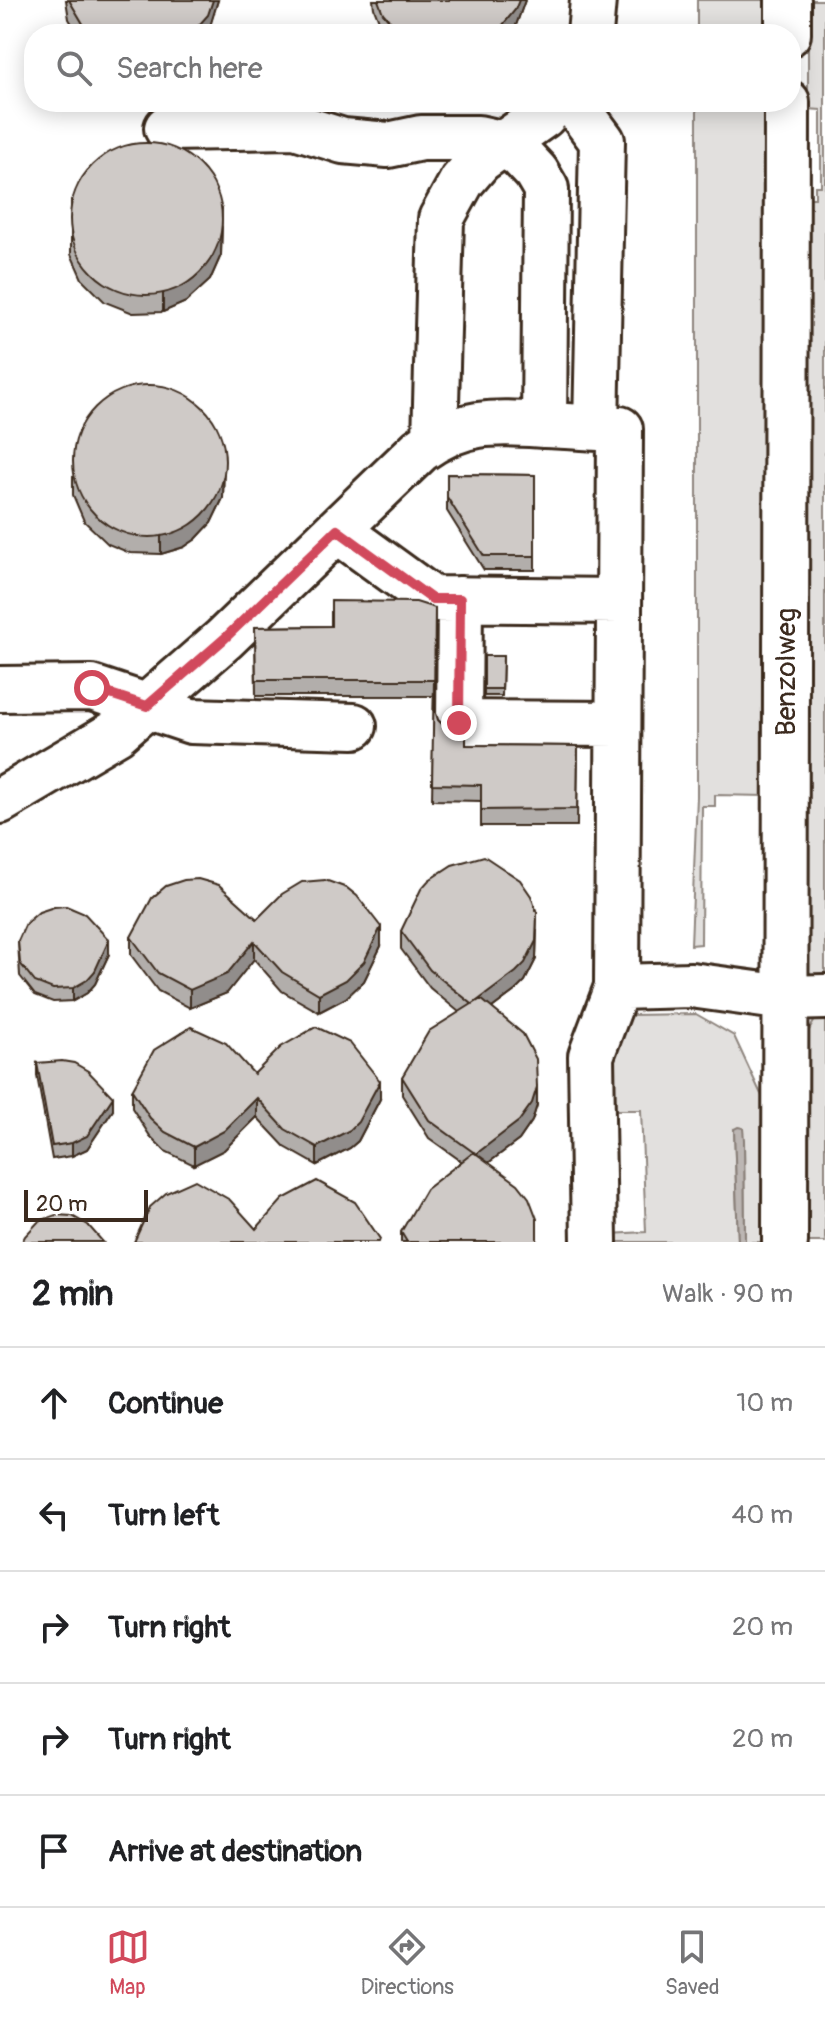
<!DOCTYPE html>
<meta charset="utf-8">
<style>
body{margin:0;font-family:Pangolin,sans-serif;background:#f2f2f2;color:#202124}
.scale{position:absolute;left:24px;bottom:20px;width:124px;box-sizing:border-box;padding-left:8px;border:4px solid #3b2a1e;border-top:0;font-size:22px;line-height:28px;white-space:nowrap;color:#3b2a1e;-webkit-text-stroke:6px #fff;paint-order:stroke}
.stop{position:absolute;width:24px;height:24px;margin:-18px;border:6px solid #d1495b;border-radius:50%;background:#fff}
.stop.end{background:#d1495b;border-color:#fff;box-shadow:0 2px 8px #0008}
.list{margin:0;padding:0;list-style:none}
h2{display:flex;justify-content:space-between;align-items:center;height:104px;margin:0;padding:0 32px;font-size:34px}
h2 small{font-size:26px;font-weight:400;color:#757577}
.list li{display:grid;grid-template-columns:52px 1fr auto;gap:24px;align-items:center;box-sizing:border-box;height:112px;padding:0 32px;border-top:2px solid #e0e0e0}
.list b{display:block;font-size:30px;white-space:nowrap}
.list em{font-size:26px;font-style:normal;color:#757577}
.icon{flex:none;width:44px;height:44px;fill:none;stroke:currentColor;stroke-width:2;stroke-linecap:round;stroke-linejoin:round}
.map{position:relative;flex:none;width:825px;height:1242px;overflow:hidden}
.search{position:absolute;background:#fff;box-shadow:0 4px 20px #0003;left:24px;right:24px;top:24px;height:88px;display:flex;align-items:center;gap:20px;box-sizing:border-box;padding:0 28px;border-radius:32px;color:#757577;font-size:30px}
.sheet{height:664px;background:#fff}
nav{display:flex;justify-content:space-around;align-items:center;box-sizing:border-box;height:112px;border-top:2px solid #e0e0e0;background:#fff;font-size:22px;color:#757577}
nav a{display:grid;justify-items:center;gap:4px}
nav .on{color:#d1495b}
.map>svg:first-child{display:block}
.green{fill:#e2e0de;stroke:#8e857e;stroke-width:2}
.water{fill:#bcb6b3;stroke:#887e77;stroke-width:2}
.lines{fill:none;stroke-linecap:round;stroke-linejoin:round}
.minor-casing{stroke:#3b2a1e;stroke-width:50}
.minor{stroke:#fff;stroke-width:44}
.wall{fill:#b2aeab;stroke:#3b2a1e;stroke-width:2}
.shaded-wall{fill:#918d8b;stroke:#3b2a1e;stroke-width:2}
.building{fill:#cfcac7;stroke:#3b2a1e;stroke-width:2}
.route{stroke:#d1495b;stroke-width:10}
.labels{text-anchor:middle;dominant-baseline:central;stroke-width:8;stroke-linejoin:round;paint-order:stroke}
.street-label{font-size:28px;fill:#3b2a1e;stroke:#fff}
</style>
<div class="map">
<svg width="825" height="1242" viewBox="0 0 825 1242">
<rect width="100%" height="100%" fill="#fff"/>
<filter id="ink" filterUnits="userSpaceOnUse"><feTurbulence type="fractalNoise" baseFrequency=".0125" numOctaves="2"/><feDisplacementMap in="SourceGraphic" scale="16" xChannelSelector="R" yChannelSelector="G"/><feConvolveMatrix kernelMatrix="1 2 1 2 8 2 1 2 1" color-interpolation-filters="sRGB"/></filter>
<g filter="url(#ink)">
<path class="green" d="M697,0H767V34H697Z
M808,0H825V988L808,976L805,966L807,198H815V186H821V110L808,109Z
M697,102H767L766,796L715,795V806H702L701,944L691,945L697,796Z
M825,1012V1242H805L807,1034L816,1018Z
M696,1014L734,1036L766,1105V1242H745L744,1140L734,1130L738,1242H609V1234L646,1232L641,1110H604L605,1054L629,1015Z"/>
<path class="water" d="M738,1127L743,1128L744,1140L745,1242H738L734,1129Z"/>
<g class="lines">
<g class="minor-casing">
<path id="minor" d="M590,34L593,0
M788,34V0
M573,102L602,141L596,428
M167,128L295,126L343,141L388,145L421,138H478L501,143L520,155L536,172L546,189L544,425
M435,440L441,219L462,181L480,160L543,116L556,102
M337,530L432,599L619,601
M460,599L459,723L618,724
M0,689L92,688L191,721L354,726
M0,801L117,732L224,639L420,450C463,419 495,422 545,425C570,426 595,428 620,429L617,987L591,1056L594,1242
M617,987L691,985L785,998L825,997
M785,1242L787,102"/>
</g>
<use href="#minor" class="minor"/>
</g>
<path class="wall" d="M66,0H218L207,34H78L69,19Z
M373,0H525L515,28L510,34H386L383,31L374,8Z
M71,200L222,227L221,255L210,280L186,302L163,312L133,313L105,302L82,279L71,254Z
M224,468L223,498L211,523L196,539L184,547L161,554L130,553L108,544L84,521L73,495V477Z
M447,474L535,475V570H484L447,511Z
M435,608L434,707L438,720L466,745L578,746L577,826H481V801L432,800L434,696H256L255,627L331,626Z
M484,656H503L502,696H484Z
M257,919L381,946L364,981L346,998L319,1012L282,991L254,959L227,993L190,1008L158,991L131,955V937Z
M401,931H537L536,959L525,981L516,990L492,1008L537,1105L532,1121L519,1140L488,1163L537,1242H401V1232L461,1161L429,1138L402,1095V1077L459,1012L430,988L401,949Z
M18,941L109,954L95,984L87,993L73,1001L53,1002L35,995L20,976Z
M37,1063L113,1110L87,1149L72,1156L52,1159L37,1076Z
M254,1074L380,1099L358,1141L350,1148L317,1165L285,1147L257,1117L224,1150L194,1165L165,1151L150,1136L132,1108V1090Z"/>
<path class="shaded-wall" d="M213,0H218L208,33L207,34H191Z
M519,0H525L515,28L510,34H494Z
M222,209L221,255L210,280L186,302L163,312V294Z
M224,450L223,498L211,523L196,539L184,547L161,554V536Z
M537,913L536,959L525,981L516,990L473,1022V1004Z
M381,927V946L364,981L346,998L319,1012V994Z
M109,940V954L95,984L87,993L73,1001V988Z
M254,941V959L227,993L190,1008V990Z
M380,1081V1099L358,1141L350,1148L317,1165V1147Z
M537,1087V1105L532,1121L519,1140L476,1172V1154Z
M113,1097V1110L87,1149L72,1156V1143Z
M257,1098V1117L224,1150L194,1165V1147Z"/>
<path class="building" d="M69,0H213L208,15L191,34H94L85,27Z
M378,0H519L515,10L498,31L494,34H404L396,28L383,13Z
M70 219a76 76 0 1 1 152 0a76 76 0 1 1-152 0Z
M73 461a76 76 0 1 1 152 0a76 76 0 1 1-152 0Z
M447,474L535,475V556H484L447,497Z
M331,601L416,602L435,608L434,707L438,720L447,729L466,732V745L578,746L577,809L481,810V785L432,784L434,680H256L255,627L331,626Z
M484,656H503L502,689H484Z
M484,856L520,880L531,896L537,913L536,941L525,963L516,972L473,1004L481,999L523,1034L536,1059L537,1087L532,1103L519,1121L476,1154L429,1120L402,1077L429,1031L472,1004L430,970L401,931L421,889L429,880L452,865Z
M198,879L219,885L257,919L282,894L302,882L325,880L347,888L357,896L381,927L364,962L346,980L319,994L282,972L254,941L227,974L190,990L158,973L131,937L152,898L166,886L184,880Z
M66,906L85,914L109,940L95,971L87,980L73,988L53,989L35,982L20,963L18,941L26,923L39,912L54,907Z
M191,1027L226,1043L254,1074L281,1047L316,1027L350,1043L380,1081L358,1122L350,1130L317,1147L285,1129L257,1098L224,1131L194,1147L165,1132L150,1118L132,1090L154,1050Z
M62,1061L74,1063L88,1071L113,1097L87,1136L72,1143L52,1146L37,1063Z
M474,1152L518,1184L529,1198L537,1219V1242H407L401,1232L426,1189Z
M195,1180L230,1200L256,1229L283,1199L317,1181L355,1202L380,1239L379,1242H134L150,1207L166,1193Z
M56,1215L72,1216L88,1225L103,1242H22L25,1236L39,1221Z"/>
</g>
<g class="lines" filter="url(#ink)">
<path class="route" d="M92,688L147,706L224,639L337,530L432,599H460L459,723"/>
</g>
<g class="labels">
<g class="street-label">
<text transform="translate(786 672) rotate(-90)">Benzolweg</text>
</g>
</g>
</svg>
<div class="scale">20 m</div>
<div class="stop" style="left:92px;top:688px"></div>
<div class="stop end" style="left:459px;top:723px"></div>
<div class="search"><svg class="icon" aria-label="search" viewBox="0 0 24 24"><circle cx="10" cy="10" r="6"/><path d="M15 15l6 6"/></svg>Search here</div>
</div>
<section class="sheet">
<h2>2 min<small>Walk · 90 m</small></h2>
<ul class="list">
<li><svg class="icon" aria-label="ahead" viewBox="0 0 24 24"><path d="M12 20V5M6 11l6-6 6 6"/></svg><div><b>Continue</b></div><em>10 m</em></li>
<li><svg class="icon" aria-label="left" viewBox="0 0 24 24"><path d="M17 20v-9H6M10 6l-5 5 5 5"/></svg><div><b>Turn left</b></div><em>40 m</em></li>
<li><svg class="icon" aria-label="right" viewBox="0 0 24 24"><path d="M7 20v-9h11M14 6l5 5-5 5"/></svg><div><b>Turn right</b></div><em>20 m</em></li>
<li><svg class="icon" aria-label="right" viewBox="0 0 24 24"><path d="M7 20v-9h11M14 6l5 5-5 5"/></svg><div><b>Turn right</b></div><em>20 m</em></li>
<li><svg class="icon" aria-label="arrive" viewBox="0 0 24 24"><path d="M6 21V4h12l-3 4 3 4H6"/></svg><div><b>Arrive at destination</b></div></li>
</ul>
</section>
<nav>
<a class="on"><svg class="icon" aria-label="map" viewBox="0 0 24 24"><path d="M3 6l6-2 6 2 6-2v14l-6 2-6-2-6 2zM9 4v14M15 6v14"/></svg>Map</a>
<a><svg class="icon" aria-label="directions" viewBox="0 0 24 24"><path d="M12 3l9 9-9 9-9-9zM9 14v-3h6M13 9l2 2-2 2"/></svg>Directions</a>
<a><svg class="icon" aria-label="saved" viewBox="0 0 24 24"><path d="M7 4h10v16l-5-4-5 4z"/></svg>Saved</a>
</nav>
